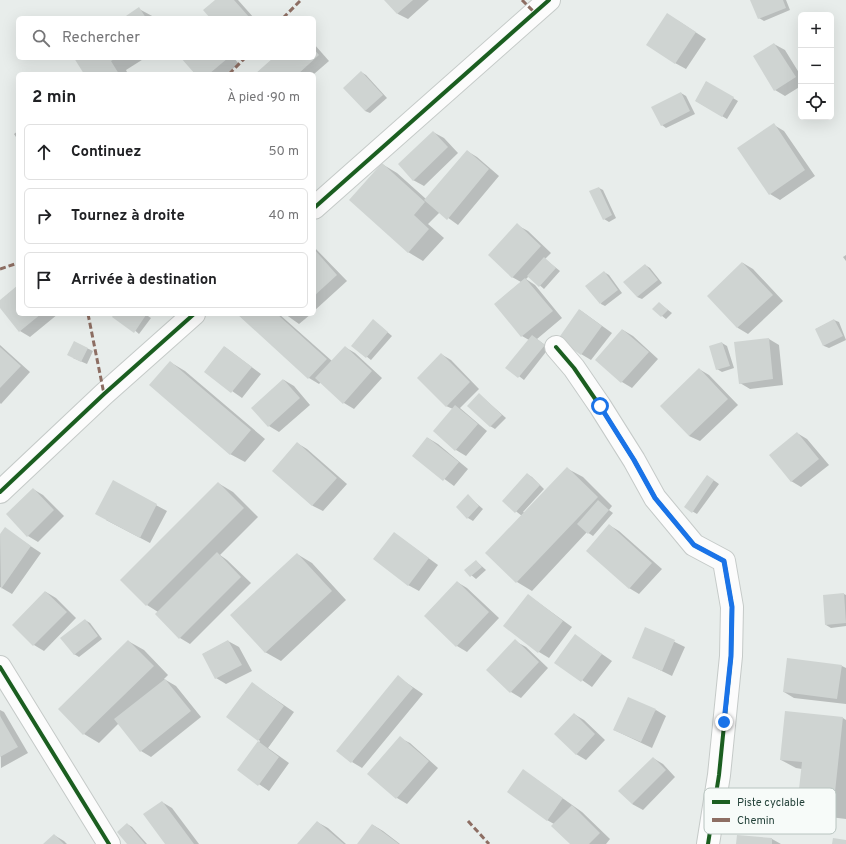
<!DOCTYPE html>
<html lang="fr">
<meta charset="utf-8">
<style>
body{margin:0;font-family:Overpass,sans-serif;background:#f6f6f6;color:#202124}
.controls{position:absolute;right:12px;top:12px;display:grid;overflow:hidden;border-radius:6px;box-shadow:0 4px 16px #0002}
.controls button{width:36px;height:36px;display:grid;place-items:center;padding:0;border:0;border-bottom:1px solid #e0e0e0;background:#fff;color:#202124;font:20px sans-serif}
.stop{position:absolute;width:12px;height:12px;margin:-9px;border:3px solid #1a73e8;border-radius:50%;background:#fff}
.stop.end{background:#1a73e8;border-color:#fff;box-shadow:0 1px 4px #0008}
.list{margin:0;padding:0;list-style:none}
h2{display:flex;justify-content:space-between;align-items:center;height:52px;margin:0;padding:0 16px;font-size:17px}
h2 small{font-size:13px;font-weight:400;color:#757577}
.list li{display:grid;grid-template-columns:26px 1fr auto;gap:12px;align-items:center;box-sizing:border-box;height:56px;margin:0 8px 8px;padding:0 8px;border:1px solid #e0e0e0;border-radius:6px}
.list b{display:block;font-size:15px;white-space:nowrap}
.list em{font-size:13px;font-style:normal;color:#757577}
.icon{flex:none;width:22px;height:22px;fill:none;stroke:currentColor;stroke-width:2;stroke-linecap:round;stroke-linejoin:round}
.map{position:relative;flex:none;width:846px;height:844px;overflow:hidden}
.search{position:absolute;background:#fff;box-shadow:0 4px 16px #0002;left:16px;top:16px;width:300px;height:44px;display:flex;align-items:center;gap:10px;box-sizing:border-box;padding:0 14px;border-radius:6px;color:#757577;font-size:15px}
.panel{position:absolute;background:#fff;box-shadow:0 4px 16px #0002;left:16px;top:72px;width:300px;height:244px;border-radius:6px}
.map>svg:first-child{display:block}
.shadow{fill:#0003}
.building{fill:#cfd4d2}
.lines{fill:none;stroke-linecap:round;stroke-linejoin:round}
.minor-casing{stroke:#c5cac8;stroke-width:24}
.minor{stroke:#fcfcfc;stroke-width:22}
.quiet{stroke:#8d6e63;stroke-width:3;stroke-dasharray:6 3;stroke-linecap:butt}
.cycleway-casing{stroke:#f7fbf9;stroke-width:6}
.cycleway{stroke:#1b5e20;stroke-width:4}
.route{stroke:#1a73e8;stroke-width:5}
.key{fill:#f7fbf9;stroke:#b8c4c0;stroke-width:1}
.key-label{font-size:11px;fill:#24423a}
</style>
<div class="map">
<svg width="846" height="844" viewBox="0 0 846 844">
<rect width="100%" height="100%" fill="#e8edeb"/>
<path class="shadow" d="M217,0H238L254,18H211Z
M385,0H429L408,19L398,14Z
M752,0H786L790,10L764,21L759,18Z
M139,9L154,17L155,18H124Z
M677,20L706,39L686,69L675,63Z
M314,44L329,61L314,74H256L274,58H314Z
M774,44L785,50L801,76V86L785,96L775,90Z
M75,58H145L126,70L128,74H85Z
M182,58H234L239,64L226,74H196Z
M361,72L366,75L387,98L370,113L365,111Z
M706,82L738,101L727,119L696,101Z
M681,93L686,96L695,114L666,128L662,125Z
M774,125L784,131L815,176L780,200L770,194Z
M18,131V140L14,134Z
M433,132L444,138L458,153L424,186L413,180Z
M467,151L477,157L499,176L458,225L440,212L428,224L444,238L423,261L408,252L382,164L397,173L426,199Z
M599,188L603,190L616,218L609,222L604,219Z
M517,225L528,231L551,253L545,259L560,271L544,289L529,276L526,279L535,285L562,318L537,339L549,348L524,380L507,367L529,340L522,336L495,304L521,282L512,277Z
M314,247L347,281L314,311Z
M846,255V261L843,257Z
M743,263L753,269L783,301L748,334L738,328L708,296Z
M645,265L650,268L662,283L642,299L637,297Z
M604,272L609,275L622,293L605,306L601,304Z
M18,287V314H58L30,337L20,331L0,307V301Z
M659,303L672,313L666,319L653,309Z
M580,310L612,333L591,360L581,354Z
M116,314H145L151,318L139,334Z
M238,314H279L332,361L345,347L355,353L382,378L354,409L344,403L321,382L319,384L309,378Z
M285,314H311L299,324Z
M834,320L839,322L846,340L829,348L824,346L816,329Z
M378,324L392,336L371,360L353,346Z
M623,330L633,336L658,359L632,388L622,382L597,360Z
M769,339L779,345L783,385L750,389L740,383Z
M74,342L93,351L87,364L73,358Z
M722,343L727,346L734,368L722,372L717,369Z
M0,345L30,372L1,404L0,403Z
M225,347L261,374L242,398L205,372Z
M441,354L451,360L479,389L460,408L487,431L466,456L456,450L453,409L446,406Z
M170,362L185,371L265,439L245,462L230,454Z
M699,369L709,375L738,405L700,441L689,436Z
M284,380L294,386L310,405L279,432L269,426L253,408Z
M480,395L506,418L495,429L490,426Z
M797,433L807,439L829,465L801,487L791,481Z
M428,438L438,444L468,469L454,486L413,456Z
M297,443L307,449L347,484L323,511L313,506L273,471Z
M568,469L583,477L612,506L609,510L613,513L593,536L587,532L532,591L517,582L522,516L503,501L527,474L532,477L544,489L523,512L525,513Z
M712,479L719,484L697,514L685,507Z
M113,482L167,511L150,543L106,520Z
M218,483L233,492L258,517L220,555L227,560L251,583L190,644L180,638L156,614L158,612L147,605Z
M33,489L43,495L64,516L38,542L28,536Z
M468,496L483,509L473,521L468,518Z
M609,525L619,531L662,569L639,594L629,588Z
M5,529L41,553L12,594L0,587V536Z
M394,533L438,565L419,591L408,585Z
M297,554L312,563L346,600L281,661L265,652Z
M476,561L486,570L476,579L465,570Z
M457,582L467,588L499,618L467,652L457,646L425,616Z
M46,592L56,598L76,618L44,651L34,645L13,625Z
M844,594L846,595V626L831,628L826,625Z
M528,595L572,627L549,658L539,652Z
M85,620L90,623L102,639L79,657L74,654Z
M646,628L685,647L672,676L633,657Z
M576,636L612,661L592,687L556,662Z
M128,641L144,650L168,675L164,679L176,686L201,717L151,757L141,751L119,723L99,743L84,734Z
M228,641L239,647L252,671L226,684L216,678L203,654Z
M515,641L526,647L548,668L521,698L511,692Z
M842,666L846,668V704L794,698L784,692Z
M398,677L423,694L362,768L352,762Z
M252,683L294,712L268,748L289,763L269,791L238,770L260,741L227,717Z
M0,710L4,712L28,753L1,768Z
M656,710L666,716L652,748L614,730Z
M574,714L584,720L605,740L586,760L576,754Z
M843,718L846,720V819L813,815L798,807L802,769L796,768L781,760Z
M400,738L410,743L438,768L407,804L397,798L369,774Z
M653,758L663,764L675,777L643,810L632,804Z
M533,777L582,812L610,839L606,844H571L554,824L547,820Z
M162,802L172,808L199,844H167Z
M317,822L328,828L346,844H298Z
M127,824L132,827L147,844H128Z
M373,825L383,831L400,844H358Z
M54,835L64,841L67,844H45Z
M737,836L772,839L781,844H737Z"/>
<path class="building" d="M215,0H234L250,18H210L203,10Z
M384,0H413L397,14Z
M750,0H783L786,8L758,19Z
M139,7L146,18H123Z
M667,13L696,32L675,64L646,45Z
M774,43L796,77L774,91L753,56Z
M314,49L319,55L298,74H255L273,58H314Z
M74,58H116L111,61L119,74H84Z
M181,58H228L209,74H195Z
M361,71L383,95L365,111L343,88Z
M706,81L734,97L722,117L695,101Z
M681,92L690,111L661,126L651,107Z
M774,123L805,170L769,195L737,148Z
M433,131L448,147L413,181L398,164Z
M467,150L489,169L447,220L424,200Z
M382,163L425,202L414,215L429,229L408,253L349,200Z
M599,187L612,215L603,220L589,191Z
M517,223L541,246L512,278L488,255Z
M314,249L337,275L314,296Z
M544,257L556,268L539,287L527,276Z
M742,262L773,295L737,328L707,296Z
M645,264L658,280L637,297L623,282Z
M604,271L618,290L600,304L585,286Z
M525,278L553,311L521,337L494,304Z
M18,285V314H41L19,332L0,308V300Z
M659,302L668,310L661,317L652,309Z
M579,309L602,326L581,355L558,339Z
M114,314H145L146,315L134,333L112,317Z
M237,314H277L327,359L308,379Z
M373,319L388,332L366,358L351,346Z
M834,319L843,336L823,346L815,329Z
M622,329L649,352L621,383L595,360Z
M532,335L545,345L518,378L505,368Z
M769,338L773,379L739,384L734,342Z
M74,341L88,348L81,362L67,355Z
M722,342L730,366L716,370L709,346Z
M224,346L252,367L231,393L204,372Z
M345,346L372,371L343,404L315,378Z
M0,347L21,366L0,388Z
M441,353L470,382L446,407L417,378Z
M170,361L251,430L230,455L149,385Z
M699,368L728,399L689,436L660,406Z
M283,379L300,398L268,427L251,408Z
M479,393L502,415L490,427L467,406Z
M455,405L478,424L455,451L433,431Z
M797,432L819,459L791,482L769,455Z
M427,437L459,462L443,481L412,456Z
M297,442L337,478L312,506L272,471Z
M567,467L598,497L516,583L485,553Z
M527,473L540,485L515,513L502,501Z
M707,475L714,480L692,513L684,507Z
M113,480L157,504L140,538L95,514Z
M218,482L244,508L146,606L120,580Z
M33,488L54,510L27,537L6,514Z
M468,494L479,506L467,519L456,507Z
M598,500L609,510L588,534L577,524Z
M609,524L652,563L629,589L586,551Z
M5,527L31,546L1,589L0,534Z
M394,532L429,558L408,586L373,559Z
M217,552L241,577L179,639L155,614Z
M297,553L332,591L265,653L230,615Z
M476,560L482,567L470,577L464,570Z
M457,581L489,612L456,647L424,616Z
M45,591L67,612L33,646L12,625Z
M844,593L846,623L825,625L823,595Z
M528,594L563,621L538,653L503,626Z
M85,619L98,636L74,655L60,638Z
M645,627L675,640L662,671L632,658Z
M575,634L602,654L581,682L554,663Z
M515,639L539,662L510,693L486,670Z
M128,640L154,666L83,735L58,709Z
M228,640L242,665L215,679L202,654Z
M787,658L842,665L837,699L783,692Z
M398,675L413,688L351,763L336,751Z
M165,679L191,711L140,752L114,719Z
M252,682L284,706L258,741L226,717Z
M628,697L656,709L641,742L613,730Z
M785,711L843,717L833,811L797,807L802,762L780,760Z
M574,713L595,734L576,755L554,734Z
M0,716L18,747L0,757Z
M400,736L429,761L396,799L367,774Z
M258,741L279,757L258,786L237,770Z
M653,757L666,770L632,804L618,791Z
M523,769L563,798L547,821L507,792Z
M162,801L194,844H165L143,814Z
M572,805L600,833L589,844H570L551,826Z
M317,821L344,844H297Z
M127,823L145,844H127L117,832Z
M372,824L399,844H357Z
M54,834L64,844H43Z
M737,835L772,838V844H736Z
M833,838L846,840V844H832Z"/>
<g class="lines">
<g class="minor-casing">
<path id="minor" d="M314,208L549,0
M556,347L574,368L600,406L634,460L655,498L694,545L724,561L732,607L731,656L719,775L708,844
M0,492L104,394L194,314
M0,667L109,844"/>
</g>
<use href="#minor" class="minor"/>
<path class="quiet" d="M522,0L535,13
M283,18L301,0
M229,74L245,58
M0,269L18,263
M88,314L104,394
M468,821L489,844"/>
<g class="cycleway-casing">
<path id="cycleway" d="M314,208L549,0
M556,347L574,368L600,406L634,460L655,498L694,545L724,561L732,607L731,656L719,775L708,844
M0,492L104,394L194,314
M0,667L109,844"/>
</g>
<use href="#cycleway" class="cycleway"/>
</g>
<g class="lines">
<path class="route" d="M600,406L634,460L655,498L694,545L724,561L732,607L731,656L724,722"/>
</g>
<rect x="704" y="788" width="132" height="46" rx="6" class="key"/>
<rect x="712" y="800" width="18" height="4" fill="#1b5e20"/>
<rect x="712" y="818" width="18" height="4" fill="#8d6e63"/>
<g class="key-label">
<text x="737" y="806">Piste cyclable</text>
<text x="737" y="824">Chemin</text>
</g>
</svg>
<div class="controls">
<button>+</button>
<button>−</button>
<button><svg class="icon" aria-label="locate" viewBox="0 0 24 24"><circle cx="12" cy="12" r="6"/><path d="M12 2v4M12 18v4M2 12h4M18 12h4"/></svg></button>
</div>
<div class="stop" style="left:600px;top:406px"></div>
<div class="stop end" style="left:724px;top:722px"></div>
<div class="search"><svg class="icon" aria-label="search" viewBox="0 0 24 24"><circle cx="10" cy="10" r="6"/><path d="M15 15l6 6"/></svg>Rechercher</div>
<section class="panel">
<h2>2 min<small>À pied · 90 m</small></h2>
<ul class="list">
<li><svg class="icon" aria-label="ahead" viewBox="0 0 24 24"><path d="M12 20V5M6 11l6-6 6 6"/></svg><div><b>Continuez</b></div><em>50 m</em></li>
<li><svg class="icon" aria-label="right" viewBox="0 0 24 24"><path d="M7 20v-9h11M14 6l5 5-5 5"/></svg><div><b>Tournez à droite</b></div><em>40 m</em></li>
<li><svg class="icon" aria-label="arrive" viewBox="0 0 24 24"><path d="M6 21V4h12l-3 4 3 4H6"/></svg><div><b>Arrivée à destination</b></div></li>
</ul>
</section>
</div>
